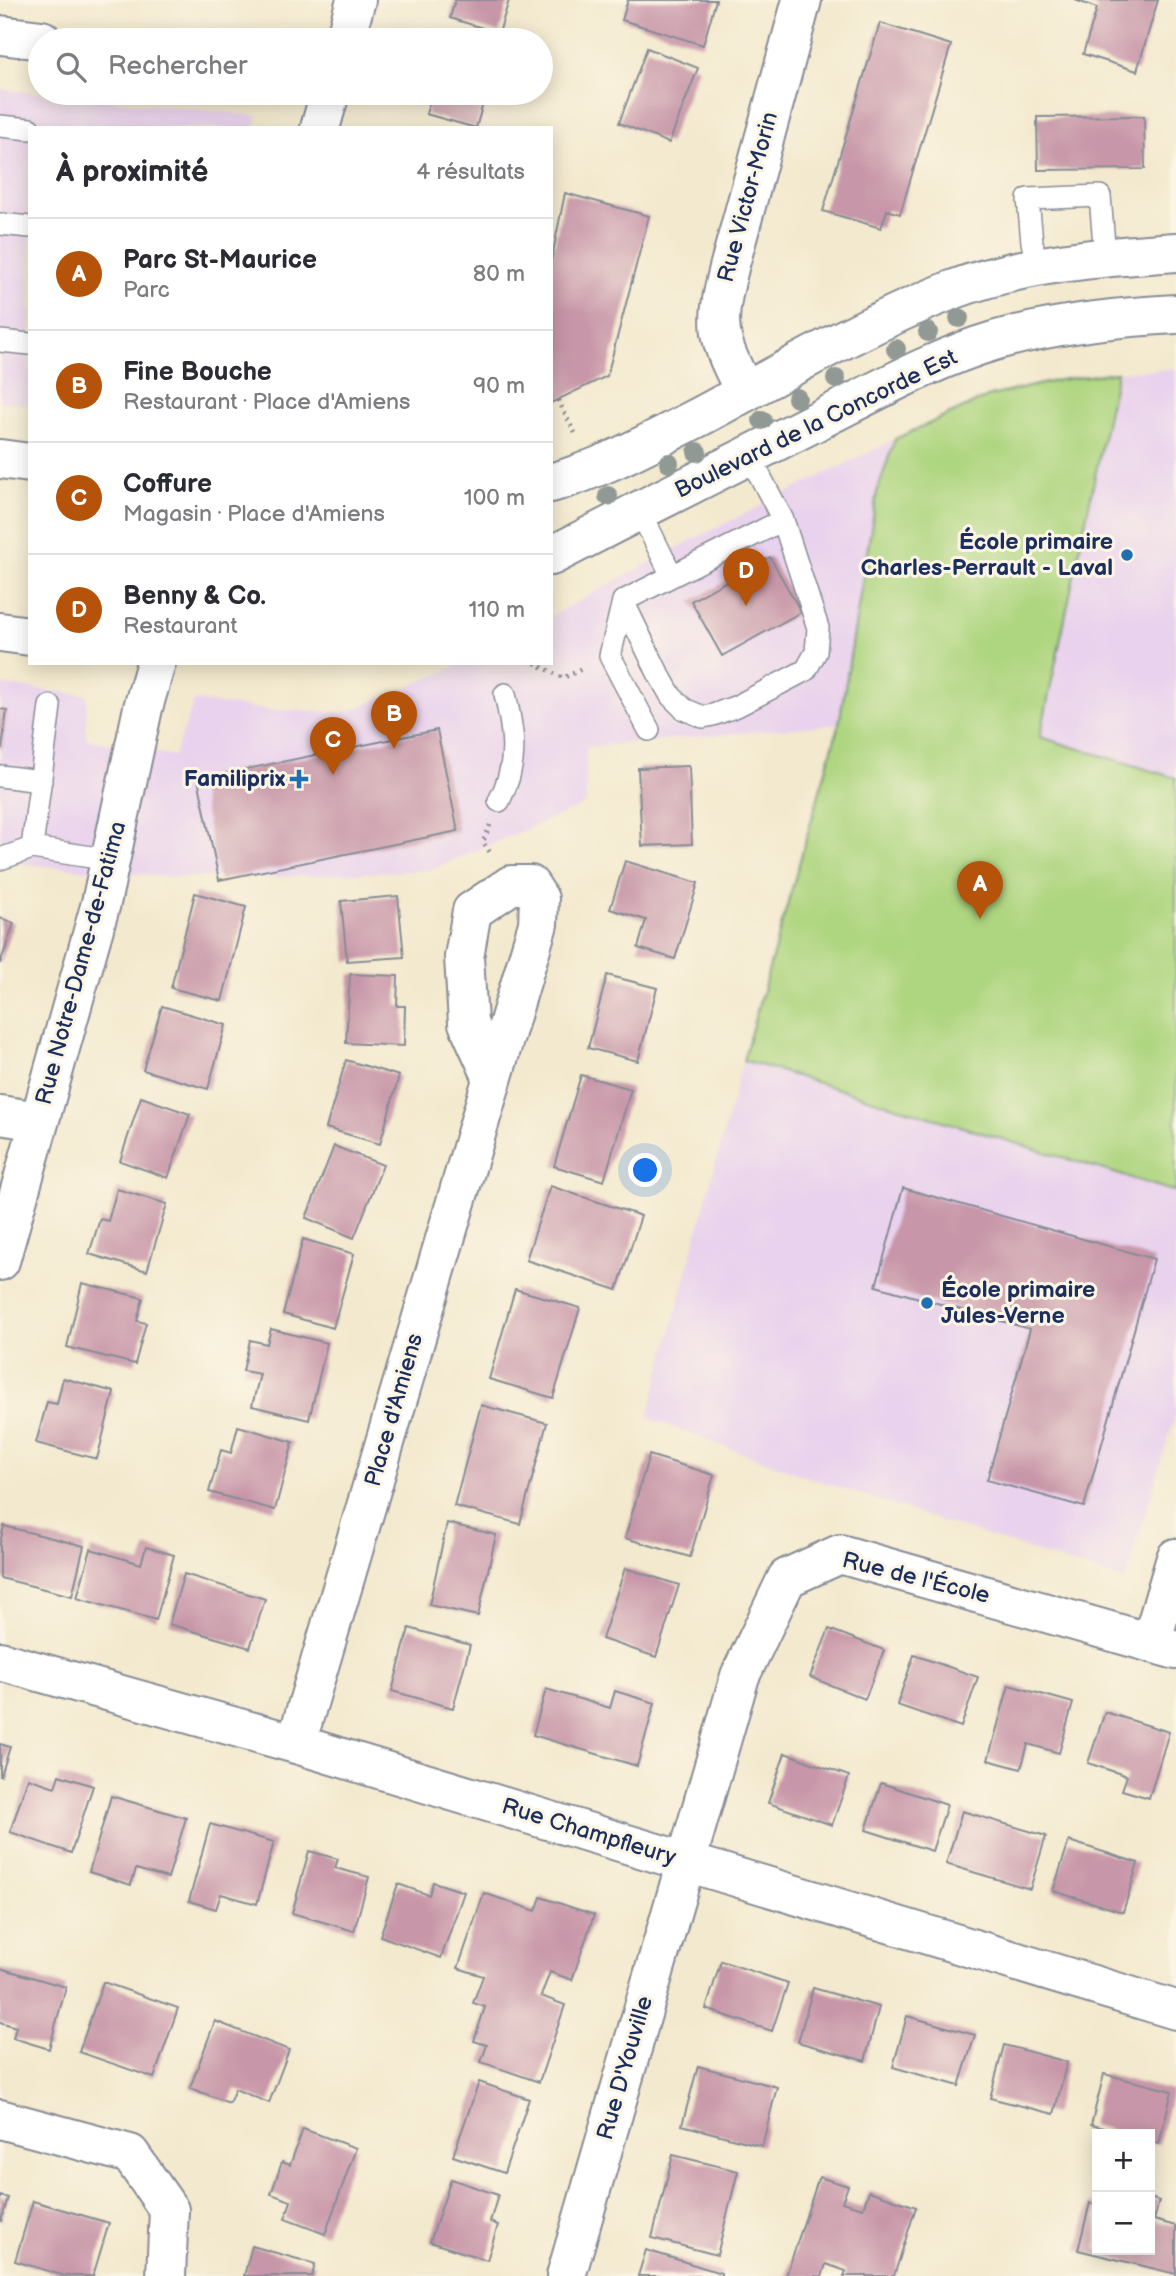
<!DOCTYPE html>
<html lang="fr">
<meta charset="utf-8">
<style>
body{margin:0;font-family:"Balsamiq Sans",sans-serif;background:#f7f7f7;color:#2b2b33}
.controls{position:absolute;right:21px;bottom:21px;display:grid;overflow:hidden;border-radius:0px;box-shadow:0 4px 18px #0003}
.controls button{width:63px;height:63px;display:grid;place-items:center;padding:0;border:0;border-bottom:2px solid #e1e1e2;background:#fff;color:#2b2b33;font:35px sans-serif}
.you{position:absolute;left:646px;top:1171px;width:24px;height:24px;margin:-18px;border:5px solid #fff;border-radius:50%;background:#1a73e8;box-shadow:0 0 0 10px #1a73e833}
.badge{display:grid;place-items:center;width:46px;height:46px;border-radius:50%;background:#b45309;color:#fff;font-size:23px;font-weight:700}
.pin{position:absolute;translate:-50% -58px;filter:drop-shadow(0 2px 4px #0008)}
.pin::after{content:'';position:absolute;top:37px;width:24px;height:21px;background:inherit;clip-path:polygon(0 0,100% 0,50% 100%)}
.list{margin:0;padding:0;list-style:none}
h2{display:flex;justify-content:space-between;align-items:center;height:91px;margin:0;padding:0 28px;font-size:30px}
h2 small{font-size:23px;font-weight:400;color:#7c7c81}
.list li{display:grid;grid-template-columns:46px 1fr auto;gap:21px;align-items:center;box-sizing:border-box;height:112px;padding:0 28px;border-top:2px solid #e1e1e2}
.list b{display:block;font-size:26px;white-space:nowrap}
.list p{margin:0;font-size:23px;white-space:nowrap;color:#7c7c81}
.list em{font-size:23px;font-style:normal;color:#7c7c81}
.icon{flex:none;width:38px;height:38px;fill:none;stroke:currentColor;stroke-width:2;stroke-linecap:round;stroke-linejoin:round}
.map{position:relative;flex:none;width:1176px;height:2276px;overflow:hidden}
.search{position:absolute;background:#fff;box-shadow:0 4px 18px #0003;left:28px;top:28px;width:525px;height:77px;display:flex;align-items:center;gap:18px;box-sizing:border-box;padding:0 24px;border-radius:38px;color:#7c7c81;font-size:26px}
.panel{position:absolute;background:#fff;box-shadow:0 4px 18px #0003;left:28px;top:126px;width:525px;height:539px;border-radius:0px}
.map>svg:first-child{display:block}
.built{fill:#e9d2ed}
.green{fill:#aed57f;stroke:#64826e;stroke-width:2}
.building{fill:#c796a8}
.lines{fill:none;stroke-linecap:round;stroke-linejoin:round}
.service-casing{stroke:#878c96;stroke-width:24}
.minor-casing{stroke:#878c96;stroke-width:42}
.tertiary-casing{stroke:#878c96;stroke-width:42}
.path{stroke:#878c96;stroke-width:4.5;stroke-dasharray:2 5;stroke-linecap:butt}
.service{stroke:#fff;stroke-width:21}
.minor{stroke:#fff;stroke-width:38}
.tertiary{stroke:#fff;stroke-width:38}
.tree{fill:#919995}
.poi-dot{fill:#1f6fb2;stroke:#fcf5e5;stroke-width:2.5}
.labels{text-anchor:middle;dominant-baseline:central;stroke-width:6;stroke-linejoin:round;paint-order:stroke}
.street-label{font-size:23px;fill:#1b2f5e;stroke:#fcf5e5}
.poi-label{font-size:23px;font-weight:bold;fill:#1b2f5e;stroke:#fcf5e5;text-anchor:end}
</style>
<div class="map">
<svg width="1176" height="2276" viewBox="0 0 1176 2276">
<rect width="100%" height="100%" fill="#fcf5e5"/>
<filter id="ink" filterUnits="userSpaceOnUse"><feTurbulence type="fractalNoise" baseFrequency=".0143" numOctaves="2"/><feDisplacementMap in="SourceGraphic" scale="14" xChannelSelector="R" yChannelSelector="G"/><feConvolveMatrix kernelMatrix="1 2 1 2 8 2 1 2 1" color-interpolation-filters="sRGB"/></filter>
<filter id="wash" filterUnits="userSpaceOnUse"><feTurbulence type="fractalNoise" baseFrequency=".00686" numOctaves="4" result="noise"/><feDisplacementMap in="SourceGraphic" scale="28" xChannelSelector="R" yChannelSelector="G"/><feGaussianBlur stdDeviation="1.57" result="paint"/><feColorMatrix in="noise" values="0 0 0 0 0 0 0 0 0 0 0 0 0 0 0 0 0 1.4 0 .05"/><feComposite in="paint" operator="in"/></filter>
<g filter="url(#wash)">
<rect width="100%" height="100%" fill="#f3e9ce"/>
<path class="built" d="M0,89L258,116L255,128H30V404L0,401Z
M1176,369V778L1040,737L1117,372Z
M895,439L877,492L839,724L586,747V804L430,870L276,877H168L0,862V685L87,695L86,739L174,756L194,701L270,710L348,712L465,663H551V616L684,544Z
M743,1060L1176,1192V1413L1125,1581L813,1479L648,1418Z"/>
<path class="green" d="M1117,372L1040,737L1176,778V1192L743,1060L839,724L877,492L895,439L990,396L1059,380Z"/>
<g id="blocks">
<path class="building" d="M455,0H509L499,33L450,18Z
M628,0H716L703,45L622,20Z
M1158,0L1137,71L1083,54L1097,8L1075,0Z
M880,23L951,45L900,214L887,210L881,228L823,211Z
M647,48L698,68L669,143L619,123Z
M432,93H486L476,128L426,114Z
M1144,116L1145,169L1038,170L1037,117Z
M565,193L649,216L607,376L551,403V262Z
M770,557L801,612L722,656L691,601Z
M0,709L7,710L2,748H0Z
M437,730L458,831L219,880L198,779Z
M689,766L692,844L642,846L638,768Z
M625,861L698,883L675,959L638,948L646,920L610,909Z
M195,893L246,907L222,1001L171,988Z
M398,896L404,957L347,961L341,901Z
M0,918L14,923L0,964Z
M350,974L398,976L397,1006H405L404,1046L346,1043Z
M607,975L657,988L638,1061L588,1048Z
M162,1006L226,1025L208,1089L143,1070Z
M346,1060L399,1076L380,1144L326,1128Z
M581,1075L631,1089L604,1181L554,1166Z
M141,1097L190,1114L168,1178L120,1161Z
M334,1146L383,1165L354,1238L306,1218Z
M550,1186L641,1216L617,1290L526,1260Z
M903,1188L1154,1259L1084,1507L987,1480L1030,1329L876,1286Z
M117,1189L167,1204L147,1271L89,1254L100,1219L108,1221Z
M303,1239L354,1254L333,1328L283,1314Z
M82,1283L143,1298L137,1321L146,1323L135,1364L67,1347Z
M515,1289L580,1308L553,1398L489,1379Z
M271,1329L327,1343L309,1420L252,1406L260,1374L243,1371L250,1340L267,1344Z
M63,1378L114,1392L97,1459L36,1443L47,1402L57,1404Z
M481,1405L547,1423L520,1524L454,1506Z
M238,1426L293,1442L275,1510L209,1492L221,1450L231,1453Z
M649,1455L714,1475L690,1557L625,1538Z
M447,1523L496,1535L478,1616L429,1605Z
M4,1526L84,1546L72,1596L0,1578V1543Z
M146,1547L174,1555L156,1620L77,1598L91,1549L141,1564Z
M625,1568L679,1585L656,1657L602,1639Z
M184,1574L265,1599L250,1648L169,1624Z
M409,1628L470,1645L453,1708L392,1691Z
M829,1629L884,1650L865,1699L810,1677Z
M914,1655L978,1677L961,1727L897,1705Z
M1009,1685L1073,1703L1059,1753L1028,1744L1021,1769L988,1760Z
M546,1689L610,1708L615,1691L655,1703L637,1766L533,1735Z
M1105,1712L1169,1732L1149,1798L1122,1790L1127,1776L1088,1763Z
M0,1744L10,1747L1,1776H0Z
M785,1753L849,1776L832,1825L768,1803Z
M59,1775L93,1786L71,1853L10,1832L28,1778L55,1787Z
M881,1783L947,1805L932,1851L866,1830Z
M111,1796L186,1818L168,1878L136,1869L131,1885L89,1872Z
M962,1811L1046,1836L1030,1889L946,1864Z
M210,1824L274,1842L257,1904L221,1894L216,1909L189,1901Z
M1069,1841L1138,1863L1123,1912L1053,1891Z
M309,1851L338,1859L335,1868L369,1877L354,1931L292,1913Z
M433,1882L464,1892L441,1958L380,1936L398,1884L429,1895Z
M484,1893L536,1911L541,1897L594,1915L572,1980L550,1972L541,1996L565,2005L539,2082L481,2062L487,2045L474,2041L485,2007L473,2003L483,1976L458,1968Z
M721,1961L788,1983L772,2031L706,2009Z
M0,1968L66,1987L49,2049L13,2038L16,2027L0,2022Z
M103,1982L178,2008L154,2078L79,2052Z
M813,1988L879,2007L865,2061L798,2042Z
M907,2016L975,2035L959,2086L893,2067Z
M215,2021L289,2050L269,2103L235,2089L229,2103L190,2088Z
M1004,2045L1067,2062L1054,2114L990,2098Z
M698,2066L777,2087L762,2146L682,2125Z
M1104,2074L1172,2091L1159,2144L1150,2142V2134H1128L1091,2125Z
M479,2082L529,2099L504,2173L453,2156Z
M303,2129L356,2148L325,2234L285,2219L291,2201L271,2194L282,2162L290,2165Z
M673,2155L738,2171L717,2255L652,2238Z
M819,2177L848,2186L842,2202L863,2208L869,2191L916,2207L894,2276H844L846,2271L826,2264L822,2276H786Z
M451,2179L498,2195L490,2222L498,2225L487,2260L430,2242Z
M0,2196L8,2198L1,2221H0Z
M1150,2198L1159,2201L1154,2220L1176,2226V2274L1078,2250L1090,2203L1097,2205V2250H1150Z
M33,2201L109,2223L93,2276H65L15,2261Z
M252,2246L315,2264L312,2276H244Z
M646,2250L721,2273V2276H638Z"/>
</g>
</g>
<g filter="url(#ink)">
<use href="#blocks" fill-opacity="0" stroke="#878c96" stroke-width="2"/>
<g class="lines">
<g class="service-casing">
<path id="service" d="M0,126L30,129
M0,224L30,227
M1037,267L1032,242L1028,199L1100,196L1105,257
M0,341L30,344
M640,511L672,576L783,520L749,455
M623,601L658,673L671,696L684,709L703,717L713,715L737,706L806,670L816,652L818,628L783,520
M649,730L610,656L623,601L672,576
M0,776L41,781
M499,801C519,763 514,734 505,694
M32,848L50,706
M0,859L32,848L111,860"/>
</g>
<g class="minor-casing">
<path id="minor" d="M0,35L42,40
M345,40L356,0
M320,128L330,93
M745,392C717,337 714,328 729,268L802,0
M0,1115L38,1121
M0,1261L101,903L143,708L156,663
M1151,1643L1176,1558
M0,1661L296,1744L1176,2010
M296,1744L538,924L539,899L530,885H511L472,911L464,957L468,1023L492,1076
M0,2119L130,2154L169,2210L166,2276
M566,2276L740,1676L787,1578L840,1554L1176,1650"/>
</g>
<g class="tertiary-casing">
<path id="tertiary" d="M0,459L30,463
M551,483C604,468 652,441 701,416C783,372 865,324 952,290C1023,263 1100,257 1176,252
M551,556C638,511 725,467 813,423C873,393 932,359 997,340C1055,324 1116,317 1176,314
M0,632L30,636"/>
</g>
<path class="path" d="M558,400L577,437
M535,663L563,678L584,668
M490,825L483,842L491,854"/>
<use href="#service" class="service"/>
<use href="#minor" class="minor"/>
<use href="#tertiary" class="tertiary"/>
</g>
<g class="tree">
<circle cx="959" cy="318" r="10"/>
<circle cx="928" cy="332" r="10"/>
<circle cx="896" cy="349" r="10"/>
<circle cx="836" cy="379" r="10"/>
<circle cx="797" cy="398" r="10"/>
<circle cx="762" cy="420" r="10"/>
<circle cx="697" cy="452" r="10"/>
<circle cx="669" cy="463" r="10"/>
<circle cx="608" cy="496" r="10"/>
</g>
</g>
<g class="poi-dot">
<circle cx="1127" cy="555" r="7"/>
<path d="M295.5 768.5h7v7h7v7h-7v7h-7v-7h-7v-7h7z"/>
<circle cx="927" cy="1303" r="7"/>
</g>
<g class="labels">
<g class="street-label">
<text transform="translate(748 197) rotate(-75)">Rue Victor-Morin</text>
<text transform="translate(816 424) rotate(-26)">Boulevard de la Concorde Est</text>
<text transform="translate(81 963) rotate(-75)">Rue Notre-Dame-de-Fatima</text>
<text transform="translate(394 1410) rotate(-74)">Place d'Amiens</text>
<text transform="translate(916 1578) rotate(14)">Rue de l'École</text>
<text transform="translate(589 1832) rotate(17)">Rue Champfleury</text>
<text transform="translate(625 2068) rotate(-74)">Rue D'Youville</text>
</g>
<g class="poi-label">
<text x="1113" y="542">École primaire<tspan x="1113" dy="26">Charles-Perrault - Laval</tspan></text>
<text x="285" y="779">Familiprix</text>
<text x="941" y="1290" text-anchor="start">École primaire<tspan x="941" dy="26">Jules-Verne</tspan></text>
</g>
</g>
</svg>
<div class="controls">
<button>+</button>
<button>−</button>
</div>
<div class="you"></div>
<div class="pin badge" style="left:980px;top:919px">A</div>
<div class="pin badge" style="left:394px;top:749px">B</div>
<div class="pin badge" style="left:333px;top:775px">C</div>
<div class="pin badge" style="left:746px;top:606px">D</div>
<div class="search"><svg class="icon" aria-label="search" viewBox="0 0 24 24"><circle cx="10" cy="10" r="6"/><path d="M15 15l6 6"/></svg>Rechercher</div>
<section class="panel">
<h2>À proximité<small>4 résultats</small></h2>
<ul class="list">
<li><span class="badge">A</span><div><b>Parc St-Maurice</b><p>Parc</p></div><em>80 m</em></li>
<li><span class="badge">B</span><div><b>Fine Bouche</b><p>Restaurant · Place d'Amiens</p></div><em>90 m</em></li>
<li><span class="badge">C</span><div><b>Coffure</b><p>Magasin · Place d'Amiens</p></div><em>100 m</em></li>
<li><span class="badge">D</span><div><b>Benny &amp; Co.</b><p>Restaurant</p></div><em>110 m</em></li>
</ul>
</section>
</div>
